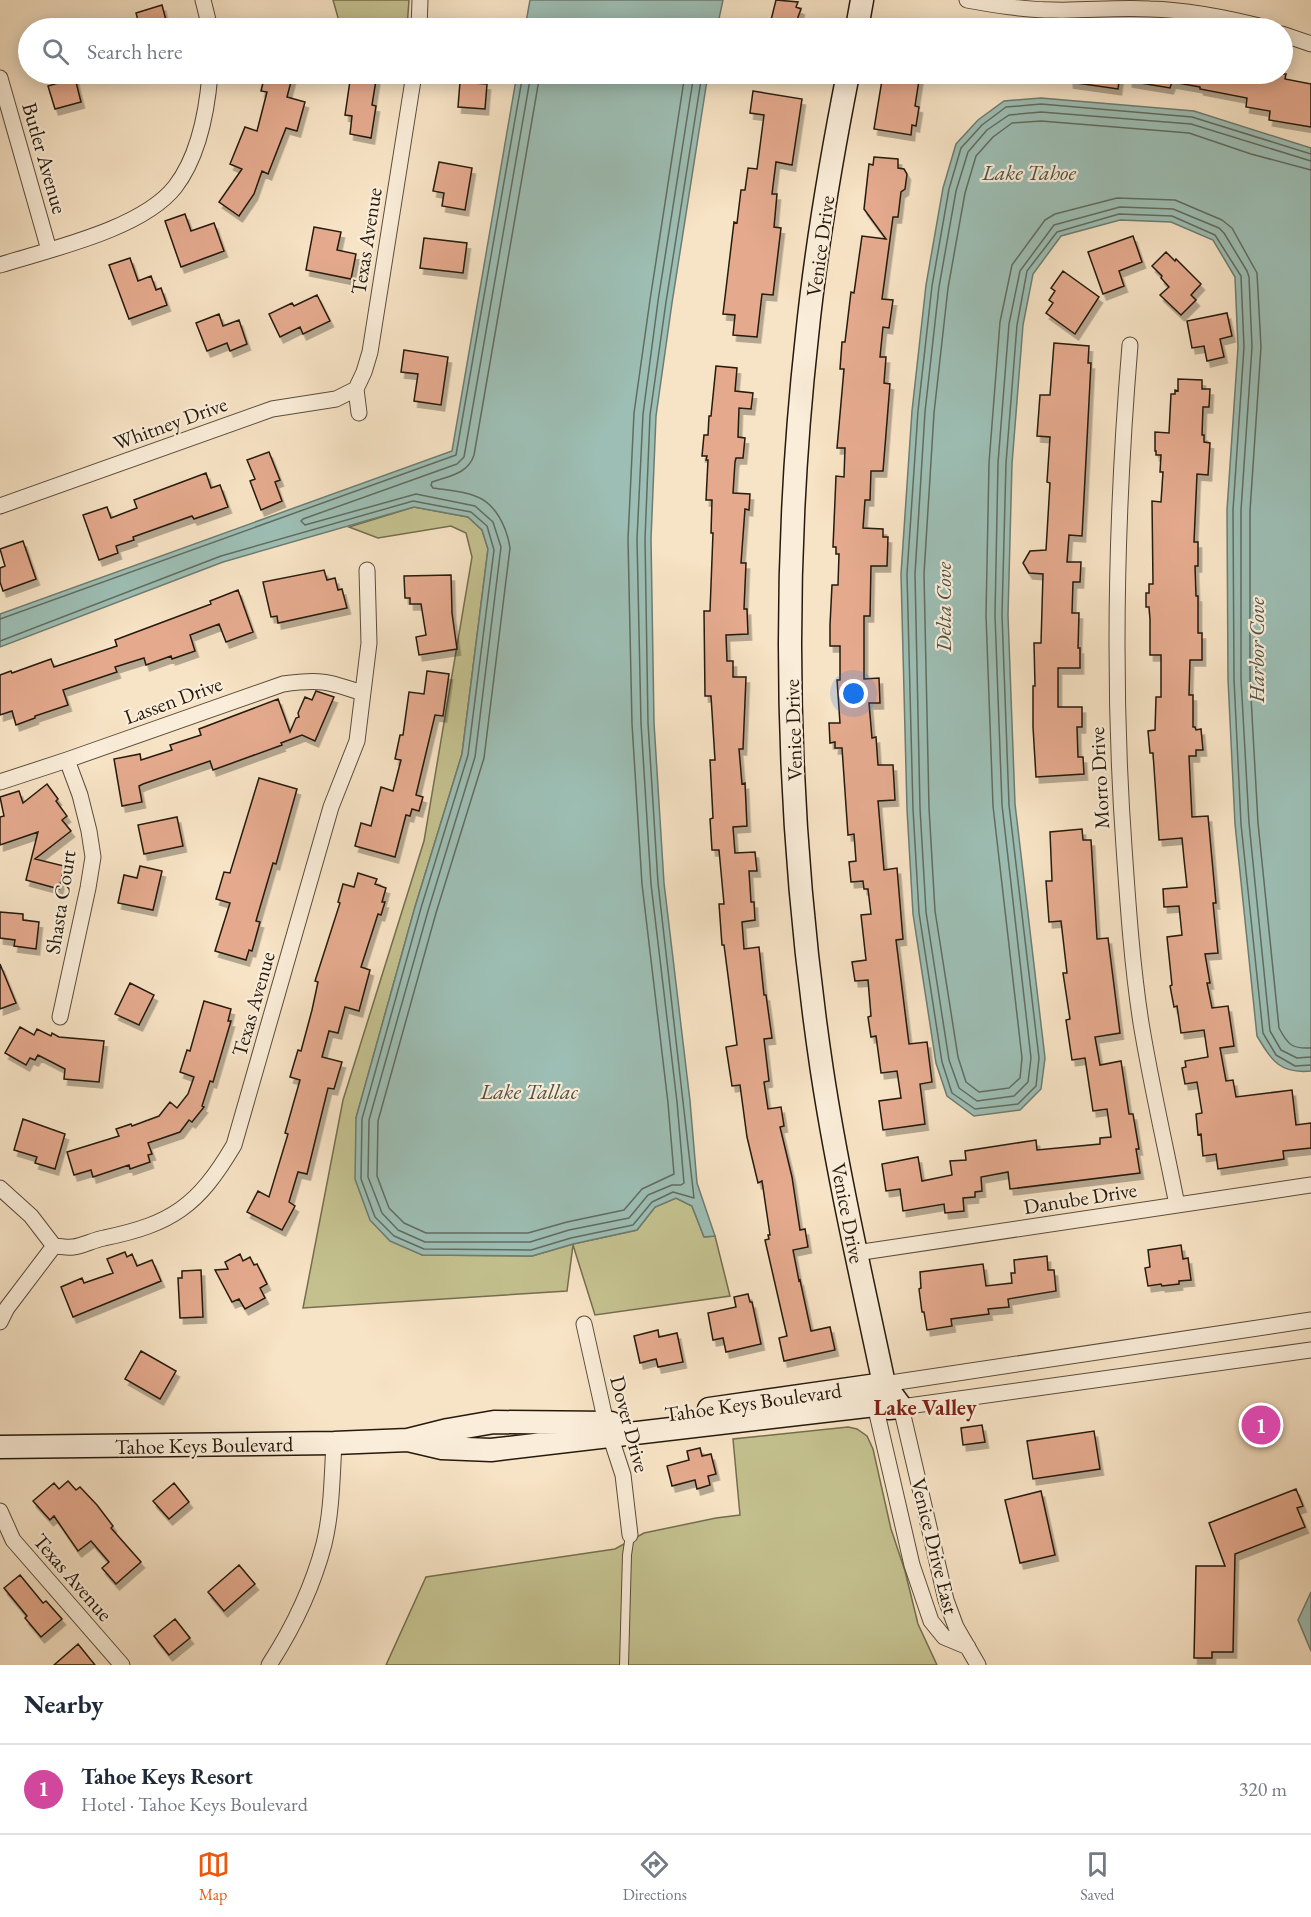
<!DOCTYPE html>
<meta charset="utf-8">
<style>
body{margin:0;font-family:"EB Garamond",serif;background:#f6f6f7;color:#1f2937}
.you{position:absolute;left:854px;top:694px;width:21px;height:21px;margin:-15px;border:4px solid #fff;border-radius:50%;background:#1a73e8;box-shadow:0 0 0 9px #1a73e833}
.badge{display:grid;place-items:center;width:39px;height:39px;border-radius:50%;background:#ea580c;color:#fff;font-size:20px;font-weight:700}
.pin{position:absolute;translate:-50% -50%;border:3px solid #fff;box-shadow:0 2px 6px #0006}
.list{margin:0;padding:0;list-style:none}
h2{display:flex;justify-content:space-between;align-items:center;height:78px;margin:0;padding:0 24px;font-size:26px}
h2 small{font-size:20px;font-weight:400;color:#747a83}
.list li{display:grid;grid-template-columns:39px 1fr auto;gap:18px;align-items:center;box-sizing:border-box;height:90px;padding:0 24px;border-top:2px solid #e0e1e3}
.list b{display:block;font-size:22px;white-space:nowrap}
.list p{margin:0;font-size:20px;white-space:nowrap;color:#747a83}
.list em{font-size:20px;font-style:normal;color:#747a83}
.icon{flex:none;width:33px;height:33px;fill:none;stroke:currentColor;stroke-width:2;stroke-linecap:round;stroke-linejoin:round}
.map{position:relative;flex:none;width:1311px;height:1665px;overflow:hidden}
.search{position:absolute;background:#fff;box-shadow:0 3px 15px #0003;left:18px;right:18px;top:18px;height:66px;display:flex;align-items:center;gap:15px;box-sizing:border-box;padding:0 21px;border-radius:33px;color:#747a83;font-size:22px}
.sheet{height:168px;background:#fff}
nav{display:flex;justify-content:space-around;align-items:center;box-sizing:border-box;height:84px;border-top:2px solid #e0e1e3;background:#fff;font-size:16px;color:#747a83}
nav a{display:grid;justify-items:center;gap:3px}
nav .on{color:#ea580c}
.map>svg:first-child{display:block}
.green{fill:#c4c18f;stroke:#746e4e;stroke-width:1.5}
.water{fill:#9dbeb4;stroke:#6d7c71;stroke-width:1.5}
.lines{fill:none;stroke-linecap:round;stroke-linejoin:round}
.shore{stroke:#616c60;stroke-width:1.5}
.building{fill:#e5aa8e;stroke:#251a0d;stroke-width:1.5;filter:url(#shadow)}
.lane-casing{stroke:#5a4c3b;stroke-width:10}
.street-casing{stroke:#5a4c3b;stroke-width:17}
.secondary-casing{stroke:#251a0d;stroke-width:25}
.lane{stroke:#faedd9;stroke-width:8}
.street{stroke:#faedd9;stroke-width:15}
.secondary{stroke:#faedd9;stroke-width:22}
.labels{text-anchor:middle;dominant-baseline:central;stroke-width:4.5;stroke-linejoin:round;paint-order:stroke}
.street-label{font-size:21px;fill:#251a0d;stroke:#faedd9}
.water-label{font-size:22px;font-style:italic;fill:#4f5347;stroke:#faedd9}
.neighbourhood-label{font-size:22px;font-weight:bold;fill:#7a1f14;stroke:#faedd9}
</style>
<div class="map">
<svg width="1311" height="1665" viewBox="0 0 1311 1665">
<defs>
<filter id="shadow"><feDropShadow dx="3.5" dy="6" stdDeviation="0" flood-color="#0004"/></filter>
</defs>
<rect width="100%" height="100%" fill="#f7e3c5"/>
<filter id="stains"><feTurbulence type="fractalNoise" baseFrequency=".00333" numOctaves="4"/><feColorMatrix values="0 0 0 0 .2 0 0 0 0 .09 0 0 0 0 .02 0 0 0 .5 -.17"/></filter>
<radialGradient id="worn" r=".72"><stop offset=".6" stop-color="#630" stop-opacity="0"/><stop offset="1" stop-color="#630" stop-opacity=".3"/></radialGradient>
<path class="green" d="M333,0H409L407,28H341Z
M414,507L468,517L482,530L488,549L462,754L415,907L356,1118L422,1255L532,1256L573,1244L637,1230L655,1207L676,1198L692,1206L704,1237L715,1236L730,1296L595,1315L573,1245L567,1291L303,1308L343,1100L424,841L472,557L466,533L451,526L378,538L349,527Z
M848,1427L857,1429L867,1436L873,1449L891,1529L905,1571L918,1624L937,1665H386L426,1577L615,1549L644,1533L716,1518L740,1515L733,1439Z"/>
<path class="water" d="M530,0H723L717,28H525Z
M517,74H708L672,303L656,416L651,539L654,723L664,883L690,1101L697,1183L715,1236L704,1237L692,1206L676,1198L655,1207L637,1230L573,1244L532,1256L422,1255L390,1241L370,1220L355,1179L356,1118L415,907L462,754L488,549L482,530L468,517L414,507L223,562L0,647V614L452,451Z
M1041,98L1194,111L1311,148V1071C1280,1074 1272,1061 1257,1036L1235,824L1228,679L1227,510L1238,347L1235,277L1213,240L1171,222L1120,220L1061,236L1033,274L1023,325L1012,464L1008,615L1015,804L1045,1058L1041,1089L1020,1110L974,1116L947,1096L936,1063L913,914L907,809L901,574L912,411L926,285L943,188L956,144L978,120L1004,101Z
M1311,1592V1651L1298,1620Z"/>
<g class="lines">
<path class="shore" d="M531,74L464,457L457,464L303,519L301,521L305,525L416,494L475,506L493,522L501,547L475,757L428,911L369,1120L368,1177L382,1213L398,1230L425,1242H530L569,1230L629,1218L648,1195L672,1185H681L684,1183L677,1102L651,884L641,723L637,539L643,414L658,301L694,74
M540,74L474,455C468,474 449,476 432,482L431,485L433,488C446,490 462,491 475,496C496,503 507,528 510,548L484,758L436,913L378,1121L377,1176L389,1208L404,1223L426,1233H528L567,1222L624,1210L642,1189L674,1174L668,1103L642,884L632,724L628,539L634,413L650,300L685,74
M1311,154L1192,117L1041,104L1006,107L982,125L961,148L949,189L932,286L918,411L907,574L913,809L919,913L942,1062L952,1093L975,1109L1018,1104L1036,1086L1039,1058L1009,805L1002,615L1006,463L1017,325L1027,271L1057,232L1119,214L1172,216L1215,235L1241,276L1244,347L1233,510L1234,679L1241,824L1263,1033L1276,1055L1295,1066L1311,1065
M1311,161L1191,124L1041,112L1009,115L987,130L968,152L956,191L939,287L925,412L915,574L920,808L926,912L949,1060L959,1088L977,1101L1014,1096L1028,1082L1031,1058L1002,805L995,615L998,463L1009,324L1020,271L1054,225L1120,207L1173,209L1219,228L1224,233L1247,271L1249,277L1252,347L1241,510V679L1249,823L1270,1031L1281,1050L1297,1058L1311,1057
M1311,170L1251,154L1189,133L1041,121L1012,123L993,137L976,156L965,193L948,288L934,413L924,574L929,808L935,911L958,1057L966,1082L979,1092L1009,1088L1020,1078L1022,1058L993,806L986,615L989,463L1000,322L1012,265L1045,220L1055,214L1117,198L1175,200L1222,220L1232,228L1257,273L1261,347L1250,511V679L1258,823L1279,1028C1288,1045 1292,1049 1311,1048
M0,619L456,455L523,74
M0,641L221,556L413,501L471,512L487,526L494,550L468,755L421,908L362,1119L361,1179L375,1217L394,1236L424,1249L531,1250L571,1238L633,1225L652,1202L673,1192L694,1198L658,883L648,723L645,539L650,415L666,302L702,74"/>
</g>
<path class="building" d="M776,0L798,2L796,7L801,9L794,28H769Z
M162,5L168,28H140L136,13Z
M265,74H293L287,97L305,102L297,131L286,128L268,174L262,171L254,194L239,216L219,202L242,169L230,164L245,127L257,131L267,92L261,91Z
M351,74H377L372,105L376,106L371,138L350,134L352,116L345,115Z
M883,74H920L915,106L919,107L916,126L912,125L911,135L874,129Z
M1070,74H1120L1118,89L1070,82Z
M1129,74H1286L1285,79L1311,84V127L1269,120L1270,111L1246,107L1247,98L1200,89V87L1172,82L1170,88L1129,81Z
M75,78L81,102L55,109L48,86Z
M460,82L487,84L485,109L458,107Z
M753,91L802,99L792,165L776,162L772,194H777L774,227L781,228L773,295L762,294L757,337L733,335L735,315L723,314L734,222L737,223L741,190H745L748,168L757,169L764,115L750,113Z
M874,157L898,159V168L904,169L907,174L905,189L901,192L898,217H893L882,299L893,300L889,328L883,327L880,357H886L884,383L890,384L883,471H871L870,500H865L863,528L883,529V537H888L887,566H871L870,616H864V679L879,678L880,703H869L872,738L876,737L878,765H893L895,800L878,801L884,870L897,868L903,939L896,940L909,1044L927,1042L932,1082L920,1084L925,1124L883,1130L879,1101L901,1098L897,1071L881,1073L876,1036L871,1037L868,1017L871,1016L868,980L855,981L852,962L866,960L861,915L871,914L868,889H864L863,881L851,882L849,862L856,861L854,834L848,835L842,748H835V742L830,743L829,723H840L837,680H840V646H830V625L832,585H838L839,554H836V547H833L836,476L844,477L845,448H837L844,369H840L842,342H845L851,292L854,293L862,236L886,239L864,209L869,164L873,165Z
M439,162L472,168L465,210L442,206L444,193L433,191Z
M185,214L191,231L214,223L224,251L181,267L165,221Z
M314,227L341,232L337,250L356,254L351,279L306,270Z
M1133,236L1142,262L1119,271L1124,286L1103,294L1088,252Z
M424,238L467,243L463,273L420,268Z
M1166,252L1175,261L1176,259L1201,284L1191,295L1196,300L1181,315L1160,295L1169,287L1161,278L1162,276L1152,266Z
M130,258L138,281L151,276L156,290L161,288L167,305L129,319L109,265Z
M1063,271L1099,297L1075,334L1046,313L1053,303L1049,300L1055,291L1051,288Z
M317,295L330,321L303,334L300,327L280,337L269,314L292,303L294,306Z
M1227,313L1232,336L1220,339L1224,357L1207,361L1204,346L1192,348L1187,321Z
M219,314L223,326L239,320L247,344L230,351L227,343L207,351L196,323Z
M1054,343L1089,346L1088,363H1091L1082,536L1069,535L1067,562H1081L1080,582H1073L1072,613H1079L1078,648H1080V668H1058V707H1082V727H1077L1078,757H1083L1084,774L1036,777L1033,727V686H1035L1034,643H1041L1043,574L1029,573L1023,563L1030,551L1046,550L1050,483L1047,482L1050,437L1037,436L1040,395H1050Z
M404,350L448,357L441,405L414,401L418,374L401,372Z
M716,366L737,368L735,391L753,393L751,409L739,408L738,437L745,438L743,458H736L735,462L733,493L750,494L749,510L745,509L741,563H746L744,609H747L748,634L726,635L727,661H733V677H746L743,749H739L742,784L745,783L747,826L733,827L735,853L755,852L757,871H749L751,902H754L755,920L742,922L744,949L759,947L764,995H766L772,1038L764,1039L769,1081L764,1082L768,1109L781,1107L784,1126L780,1127L792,1177L800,1230L805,1229L808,1247L793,1250L799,1281L800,1280L811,1331L830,1327L835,1350L784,1361L779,1338L787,1336L765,1240L769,1239L768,1235H770L762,1181L758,1183L747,1137L740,1085L732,1086L726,1047L737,1045L724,945H722L719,904H724L719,850H712L710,819L713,818L710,760H715L711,696H705L704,611H710L713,533H711L712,500H706L708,460H706L707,456H702L704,435H708L709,416H711Z
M1178,379L1202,380V389H1210L1209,407H1203L1202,435H1204V442L1210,443L1208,475L1197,474L1194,542H1198V566H1195L1196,596H1198V633H1202V660H1190L1189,695H1193V727H1195L1196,730L1201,729L1203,750H1196V756H1189L1192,817L1208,816L1216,903H1213L1218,953L1205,954L1210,983H1207L1212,1008L1228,1006L1234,1046L1220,1048L1226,1081L1233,1080L1236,1097L1292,1090L1296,1125L1311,1123V1148L1283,1151L1284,1159L1218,1169L1216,1154L1203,1156L1201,1134L1198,1135L1196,1114L1202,1113L1197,1082L1185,1084L1182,1068L1186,1067L1185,1061L1208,1057L1204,1030L1181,1033L1177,1006L1174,1007L1170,986L1172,985L1167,937L1182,935L1179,906L1164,907L1163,889L1187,887L1184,859L1182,838L1159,840L1153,753H1150L1148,731L1155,730L1156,697H1161V655H1150V619L1149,607H1146V593H1149V584H1153L1152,501L1161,502L1163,472H1160L1161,455H1156V451H1155V432L1169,433L1171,394H1175V390L1178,391Z
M269,452L280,480L275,482L282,501L261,510L250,481L255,479L247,460Z
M206,473L211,488L220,485L228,507L194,519L192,516L133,537L134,540L116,546L118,553L99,560L83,515L107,507L111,518L137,508L134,500Z
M23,541L36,579L3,591L0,582V568L5,566L0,549Z
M324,570L327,580L335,578L338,590L342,589L347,608L278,623L277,616L271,617L263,582Z
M451,575L452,613L457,649L419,655L416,637L426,635L421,604H410V598H405L404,576Z
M238,590L253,632L226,642L219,624L190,635L195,651L172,659L171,656L146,665L144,658L115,667L117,672L63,690L68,705L35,716V718L16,725L12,711L0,715V675L11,671L12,673L51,659L54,667L117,646L115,640L211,604L210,601Z
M427,671L449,674L443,716L435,715L416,795L423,797L419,811L412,809L410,816L406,815L395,857L355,846L361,823L371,826L381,787L393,791L401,760L395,759L400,735H403L409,692L424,694Z
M316,691L334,697L315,741L302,735L281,743L282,745L213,770L210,761L143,784L139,786L142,802L122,806L114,759L140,754L141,760L172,750L170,745L201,735L199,729L278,699L290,732L296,718L299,717L298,713L305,697L312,700Z
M259,778L297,789L276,864L273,863L256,921L260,922L252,951L249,950L246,960L215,951L230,903L216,899L224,872L230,873Z
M47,784L58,799L56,801L67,816L62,820L71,831L35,859L64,866L59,889L26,880L38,832L0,845V817L4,816L0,797L19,791L23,803Z
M177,817L183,846L144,854L138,825Z
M1082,829L1083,840H1091L1097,939L1108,938L1120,1033L1095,1037L1100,1065L1121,1061L1129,1114H1133L1139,1149H1136L1140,1173L1010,1189L1008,1172L981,1177L982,1191L975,1192V1197L963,1198L964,1211L945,1213L944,1204L903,1211L900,1189L886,1191L882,1164L918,1157L922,1181L952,1175L950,1161L966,1160L965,1151L1036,1140L1037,1150L1100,1144V1138L1111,1137L1107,1109L1093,1111L1085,1058L1072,1060L1066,1020L1070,1019L1063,973H1067L1061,921L1049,922L1046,881H1052L1050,832Z
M140,866L162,871L153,910L118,903L124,875L137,878Z
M358,873L377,879L375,884L386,888L382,902H385L381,915L378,914L361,967L370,970L359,1011L345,1007L338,1033L329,1031L322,1057L342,1062L334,1089L328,1088L307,1174L298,1172L289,1202L295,1206L282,1230L247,1212L258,1191L269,1197L288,1134L285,1133L300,1080L290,1077L298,1050L301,1051L312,1010L318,982L315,981L340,903L338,902L343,884L354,887Z
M0,912L23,914V920L39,922L36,949L14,946L15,940L0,938Z
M0,964L16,1003L0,1009Z
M130,983L154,995L139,1025L115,1014Z
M204,1001L231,1009L228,1021H231L213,1082L210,1081L202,1106L204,1107L192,1122L189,1120L180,1132L148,1143L152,1154L148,1155L150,1162L130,1169L129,1165L93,1177L91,1170L74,1175L67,1152L119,1136L116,1129L131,1124L132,1126L159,1116L170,1102L177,1108L188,1094L194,1077L180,1072L187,1050L190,1051Z
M20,1027L34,1035L37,1029L51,1036L52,1033L59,1037L104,1041L99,1082L64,1079L65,1069L38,1055L35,1060L30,1058L26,1065L5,1053Z
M23,1119L65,1134L55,1169L35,1163L37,1157L14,1150Z
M1181,1245L1183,1259L1188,1258L1191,1280L1179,1281V1284L1162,1286L1161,1284L1148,1286L1145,1268L1150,1267L1148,1250Z
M125,1252L127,1257L132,1254L137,1266L152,1260L161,1281L73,1317L61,1287L82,1278L84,1283L113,1273L107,1259Z
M240,1254L243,1261L250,1257L254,1265L257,1264L267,1284L260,1288L265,1298L245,1309L239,1299L232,1302L215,1270L228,1269L225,1262Z
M1047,1256L1048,1270H1054L1056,1291L1008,1299L1009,1307L988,1309L989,1314L951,1319L952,1326L927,1330L924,1312H922L919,1289L921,1288L920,1272L983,1264L986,1286L1012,1283L1011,1273H1015L1014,1260Z
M201,1270L203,1317L180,1318L178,1278H182V1271Z
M748,1294L750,1302H752L761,1344L726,1352L723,1338L713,1340L708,1313L736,1307L734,1297Z
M658,1330L659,1337L677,1333L683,1362L658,1367L656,1359L640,1363L634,1336Z
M141,1351L176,1371L160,1399L125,1379Z
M982,1425L985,1442L963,1445L961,1428Z
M1094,1431L1100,1469L1033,1479L1027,1441Z
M700,1448L702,1456L711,1454L716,1474L708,1476L710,1485L697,1489L695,1480L672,1486L667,1466L689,1460L687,1451Z
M68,1481L76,1490L80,1487L97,1505L113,1526L111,1528L141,1562L116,1584L102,1568L109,1562L91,1541L78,1551L54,1516L50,1520L33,1501L54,1483L59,1489Z
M174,1483L189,1502L169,1519L153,1501Z
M1296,1489L1303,1506L1297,1508L1305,1527L1235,1554L1233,1652H1212V1658H1194L1196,1566H1225L1209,1523Z
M1041,1491L1055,1555L1020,1563L1005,1500Z
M239,1565L255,1584L224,1611L208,1592Z
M20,1575L43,1603L46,1601L62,1619L41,1637L25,1618L27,1616L4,1588Z
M175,1619L190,1638L169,1655L154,1636Z
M78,1644L95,1665H54Z"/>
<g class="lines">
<g class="lane-casing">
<path id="lane" d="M624,1665L627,1555L630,1535"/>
</g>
<g class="street-casing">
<path id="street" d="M203,0L210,28
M967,0C995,5 1024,10 1053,10C1085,11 1117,7 1150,9C1190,10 1228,18 1267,28
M419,28L420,0
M1282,34L1311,44
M0,78L49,250
M0,265C51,249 142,229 175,187C199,156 207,111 210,74
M1130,345C1116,513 1112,679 1124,847C1128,905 1132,965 1141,1023C1151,1084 1165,1144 1177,1205
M359,413L356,389L364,372L370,352L414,74
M0,506L272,409L336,399L356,389
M0,782L67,760L283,684C319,679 328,681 362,693
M60,1017L88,888L93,857L89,831L80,795L67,760
M0,1188L31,1216L54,1246
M856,1253L1311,1185
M0,1322L7,1308L54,1246C60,1246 67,1248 73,1247C83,1246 93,1240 104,1238C172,1224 198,1206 234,1145L331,807L357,741L369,643L367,570
M584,1324L606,1423L623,1475L630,1535
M884,1384L1311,1320
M875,1405L912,1565L931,1621L944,1637L968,1647
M0,1511L13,1540L122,1665
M269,1665C293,1628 313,1586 324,1544C332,1511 332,1476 334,1443
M978,1665L956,1627L946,1600L901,1407L1311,1350"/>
</g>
<g class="secondary-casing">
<path id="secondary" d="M857,28L862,0
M709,1409L884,1384
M408,1440L442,1448L491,1450L875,1405L889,1408L901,1407L884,1384C862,1280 838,1176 822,1071C786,829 780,579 807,336C816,248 831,160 848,74
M0,1447L334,1443L408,1440L448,1430L494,1422L611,1423"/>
</g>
<use href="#lane" class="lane"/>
<use href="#street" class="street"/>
<use href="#secondary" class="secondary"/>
</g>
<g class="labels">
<g class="street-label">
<text transform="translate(45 158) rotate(74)">Butler Avenue</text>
<text transform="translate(366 241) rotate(-81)">Texas Avenue</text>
<text transform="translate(820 246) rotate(-82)">Venice Drive</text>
<text transform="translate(170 423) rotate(-20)">Whitney Drive</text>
<text transform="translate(173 700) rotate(-20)">Lassen Drive</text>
<text transform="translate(793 730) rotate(-92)">Venice Drive</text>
<text transform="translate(1099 778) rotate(-93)">Morro Drive</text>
<text transform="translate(60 902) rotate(-81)">Shasta Court</text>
<text transform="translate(253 1004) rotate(-74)">Texas Avenue</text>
<text transform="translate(1080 1198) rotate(-9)">Danube Drive</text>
<text transform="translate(848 1213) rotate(79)">Venice Drive</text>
<text transform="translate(753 1402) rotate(-8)">Tahoe Keys Boulevard</text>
<text transform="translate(630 1424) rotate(75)">Dover Drive</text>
<text transform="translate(204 1445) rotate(-1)">Tahoe Keys Boulevard</text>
<text transform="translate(935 1546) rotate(76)">Venice Drive East</text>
<text transform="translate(73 1577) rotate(49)">Texas Avenue</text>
</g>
<g class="water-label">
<text x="1029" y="172">Lake Tahoe</text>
<text transform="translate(943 607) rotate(-90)">Delta Cove</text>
<text transform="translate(1256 650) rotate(-90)">Harbor Cove</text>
<text x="529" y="1091">Lake Tallac</text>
</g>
<g class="neighbourhood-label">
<text x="925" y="1407">Lake Valley</text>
</g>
</g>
<rect width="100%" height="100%" filter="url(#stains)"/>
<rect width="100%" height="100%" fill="url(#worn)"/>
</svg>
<div class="you"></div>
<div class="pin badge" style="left:1261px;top:1425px;background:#d1479c">1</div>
<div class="search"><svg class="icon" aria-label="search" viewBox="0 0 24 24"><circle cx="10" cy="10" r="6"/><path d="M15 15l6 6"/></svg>Search here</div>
</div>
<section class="sheet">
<h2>Nearby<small></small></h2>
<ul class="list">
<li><span class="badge" style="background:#d1479c">1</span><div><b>Tahoe Keys Resort</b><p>Hotel · Tahoe Keys Boulevard</p></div><em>320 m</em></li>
</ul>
</section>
<nav>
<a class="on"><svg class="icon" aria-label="map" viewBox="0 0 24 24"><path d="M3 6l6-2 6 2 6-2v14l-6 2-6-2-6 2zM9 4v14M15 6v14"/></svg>Map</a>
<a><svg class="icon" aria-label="directions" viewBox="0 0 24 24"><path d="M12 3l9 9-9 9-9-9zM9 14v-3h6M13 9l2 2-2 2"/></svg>Directions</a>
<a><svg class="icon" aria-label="saved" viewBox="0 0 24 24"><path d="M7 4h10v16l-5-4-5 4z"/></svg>Saved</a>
</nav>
